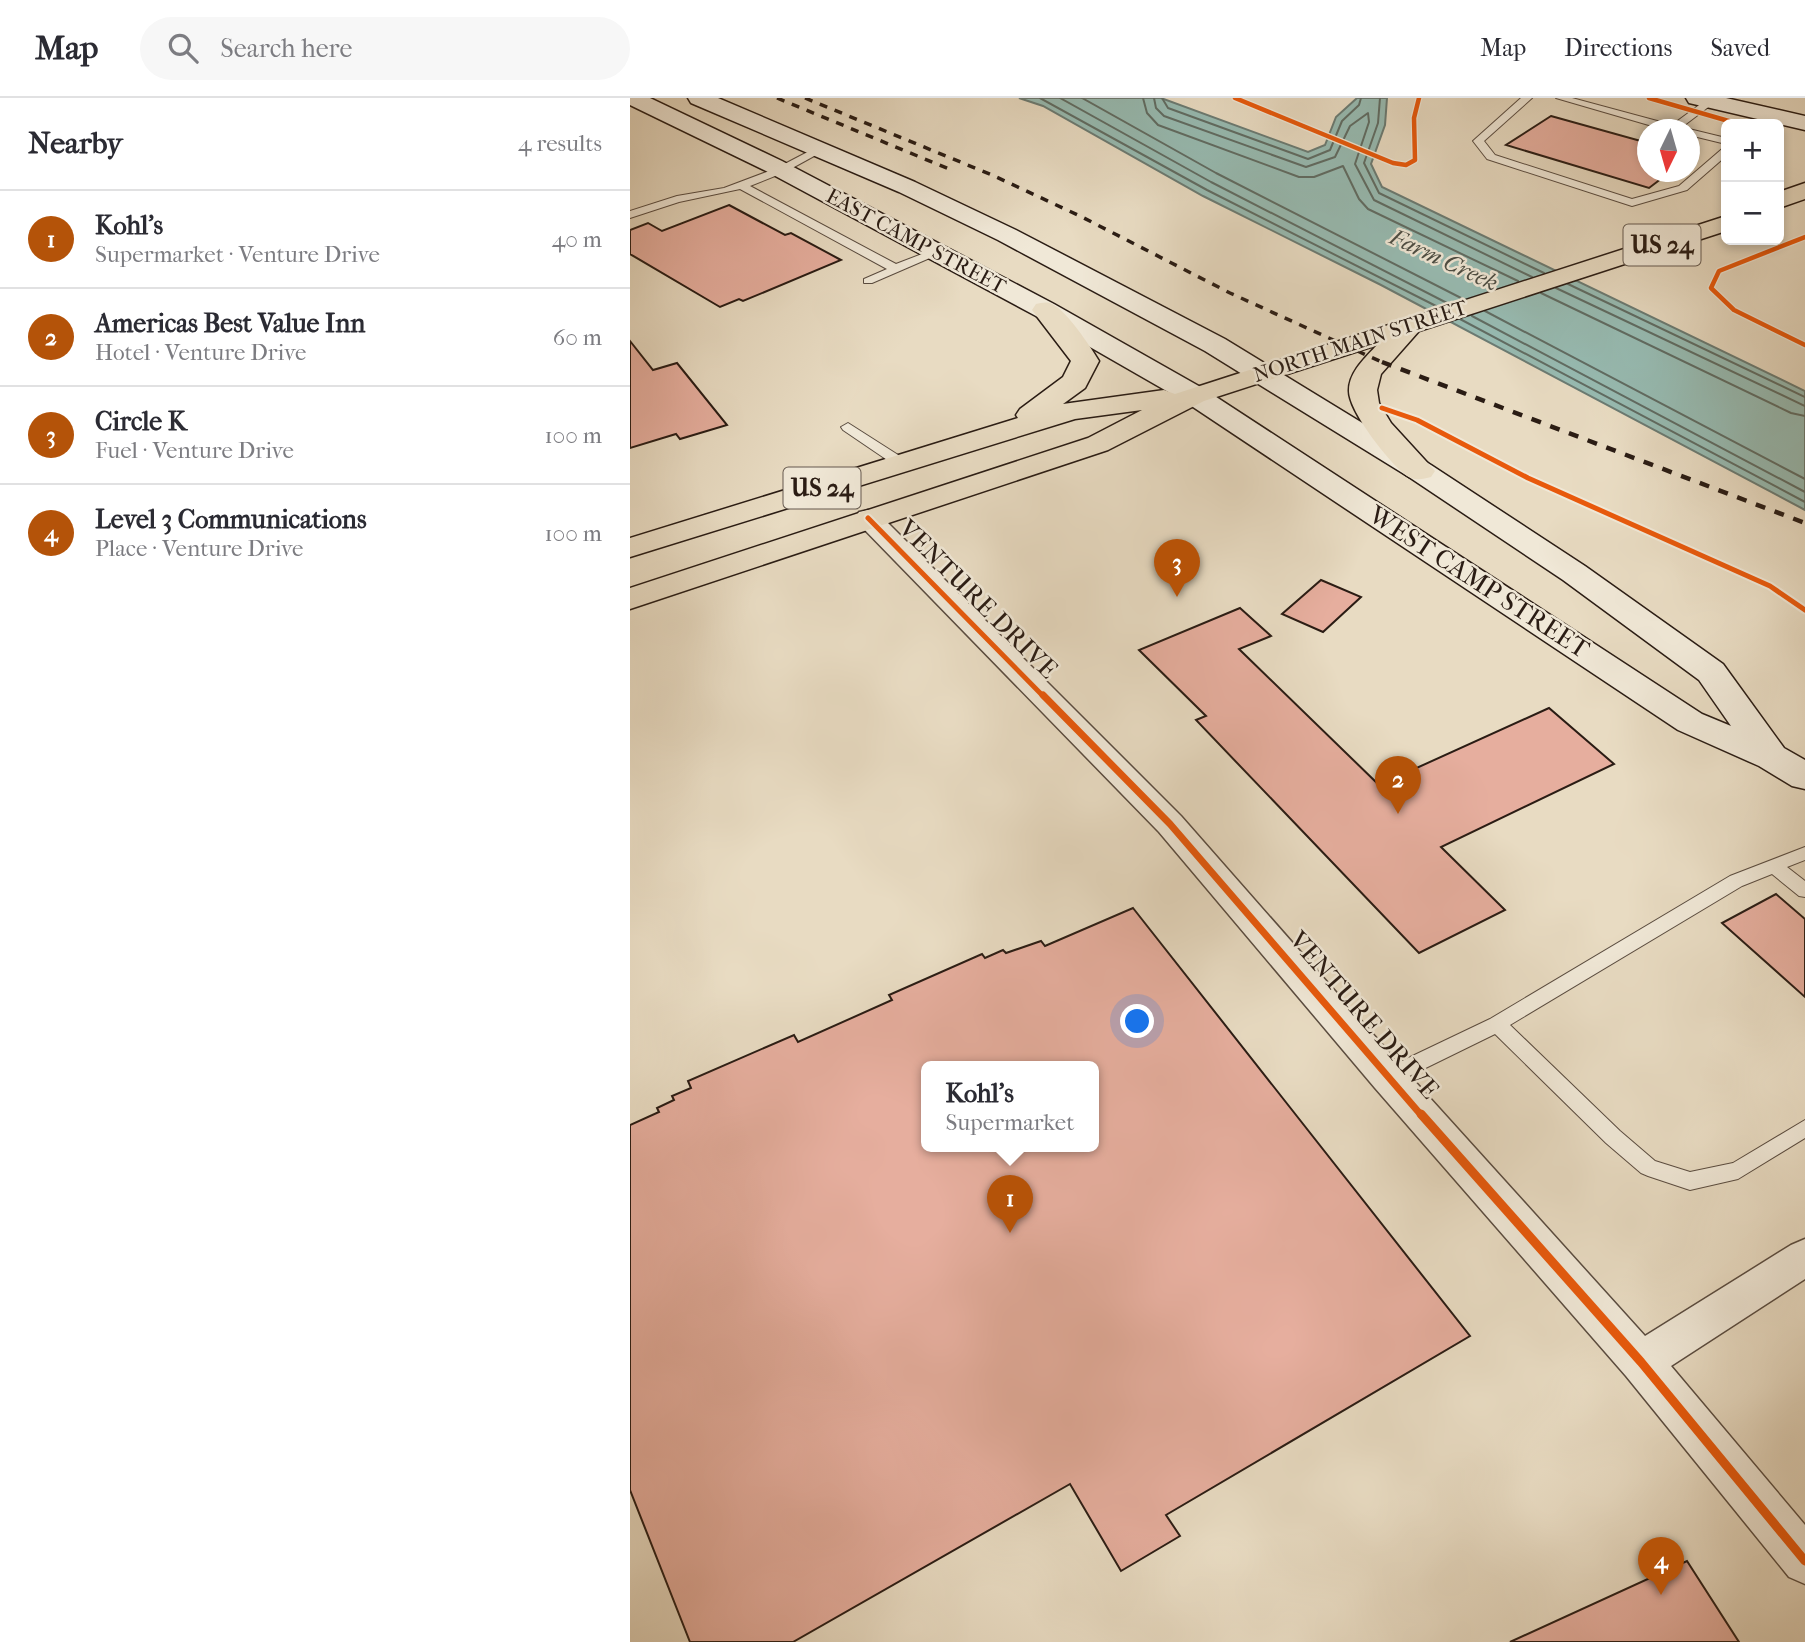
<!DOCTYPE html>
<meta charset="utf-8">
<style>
body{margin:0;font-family:"IM FELL French Canon",serif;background:#f7f7f7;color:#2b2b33}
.controls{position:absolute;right:21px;top:21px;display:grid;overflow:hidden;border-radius:10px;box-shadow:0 4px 10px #0003}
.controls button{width:63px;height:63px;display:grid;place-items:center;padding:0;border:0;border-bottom:2px solid #e1e1e2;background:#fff;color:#2b2b33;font:35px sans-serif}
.compass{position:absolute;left:1007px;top:21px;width:63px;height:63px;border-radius:50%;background:#fff;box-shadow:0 4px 10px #0003;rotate:185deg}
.you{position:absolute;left:508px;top:924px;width:24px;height:24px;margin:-18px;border:5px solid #fff;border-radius:50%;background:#1a73e8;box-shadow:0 0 0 10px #1a73e833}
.badge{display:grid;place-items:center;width:46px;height:46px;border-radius:50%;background:#b45309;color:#fff;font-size:23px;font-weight:700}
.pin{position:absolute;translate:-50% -58px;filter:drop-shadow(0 2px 4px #0008)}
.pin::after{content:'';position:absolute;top:37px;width:24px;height:21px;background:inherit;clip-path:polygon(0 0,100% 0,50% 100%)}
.popup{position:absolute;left:291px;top:963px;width:178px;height:91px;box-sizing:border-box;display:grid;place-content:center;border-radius:10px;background:#fff;filter:drop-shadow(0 2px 5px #0005);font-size:23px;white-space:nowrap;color:#7c7c81}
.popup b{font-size:26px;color:#2b2b33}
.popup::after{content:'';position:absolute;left:50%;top:100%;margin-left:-14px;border:14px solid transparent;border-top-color:#fff}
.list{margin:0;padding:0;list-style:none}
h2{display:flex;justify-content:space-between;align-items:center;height:91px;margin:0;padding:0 28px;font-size:30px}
h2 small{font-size:23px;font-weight:400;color:#7c7c81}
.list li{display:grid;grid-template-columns:46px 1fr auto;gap:21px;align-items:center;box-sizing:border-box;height:98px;padding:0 28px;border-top:2px solid #e1e1e2}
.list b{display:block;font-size:26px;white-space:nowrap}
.list p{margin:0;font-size:23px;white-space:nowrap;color:#7c7c81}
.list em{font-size:23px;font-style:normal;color:#7c7c81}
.icon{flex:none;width:38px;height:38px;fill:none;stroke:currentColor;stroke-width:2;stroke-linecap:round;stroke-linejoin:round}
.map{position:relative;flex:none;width:1175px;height:1544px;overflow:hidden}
header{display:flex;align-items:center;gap:42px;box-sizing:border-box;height:98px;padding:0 35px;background:#fff;border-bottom:2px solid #e1e1e2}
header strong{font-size:33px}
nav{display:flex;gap:38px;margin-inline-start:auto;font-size:24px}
.search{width:490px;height:63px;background:#f7f7f7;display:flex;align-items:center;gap:18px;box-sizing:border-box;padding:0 24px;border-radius:38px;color:#7c7c81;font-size:26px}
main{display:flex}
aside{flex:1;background:#fff}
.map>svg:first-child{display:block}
.water{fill:#97bbb2;stroke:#6b7b73;stroke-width:2}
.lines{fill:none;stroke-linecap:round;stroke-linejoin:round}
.shore{stroke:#606c63;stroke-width:2}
.building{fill:#e6ae9e;stroke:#2a1c14;stroke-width:2;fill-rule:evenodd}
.service-casing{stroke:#5a4c40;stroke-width:2}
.minor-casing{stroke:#5a4c40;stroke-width:3}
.secondary-casing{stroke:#2a1c14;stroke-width:3}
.primary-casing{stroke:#2a1c14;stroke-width:3}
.service{fill:#f0e8d7;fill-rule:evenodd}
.minor{fill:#f0e8d7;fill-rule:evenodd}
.secondary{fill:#f0e8d7;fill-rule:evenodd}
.primary{fill:#e8dbc2;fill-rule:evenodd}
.rail-far1{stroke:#2a1c14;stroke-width:3.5;stroke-dasharray:8 8;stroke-linecap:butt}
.rail{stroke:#2a1c14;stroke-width:4.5;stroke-dasharray:10 10;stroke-linecap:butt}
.cycleway-far3-casing{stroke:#f0e8d7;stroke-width:7}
.cycleway-far2-casing{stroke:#f0e8d7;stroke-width:9}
.cycleway-far1-casing{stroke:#f0e8d7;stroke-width:11}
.cycleway-casing{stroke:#f0e8d7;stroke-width:13}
.cycleway-far3{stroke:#e8590c;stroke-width:4.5}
.cycleway-far2{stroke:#e8590c;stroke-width:5}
.cycleway-far1{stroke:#e8590c;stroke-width:7}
.cycleway{stroke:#e8590c;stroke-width:9}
.labels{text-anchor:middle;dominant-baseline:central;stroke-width:5;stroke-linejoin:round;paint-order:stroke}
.far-street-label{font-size:21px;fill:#2a1c14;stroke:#f0e8d7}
.far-water-label{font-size:23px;font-style:italic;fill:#4b4c43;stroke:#f0e8d7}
.shield{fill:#f0e8d7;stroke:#65594e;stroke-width:2}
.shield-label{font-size:24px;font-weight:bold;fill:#2a1c14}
.street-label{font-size:26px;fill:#2a1c14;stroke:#f0e8d7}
</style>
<header>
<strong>Map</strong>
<div class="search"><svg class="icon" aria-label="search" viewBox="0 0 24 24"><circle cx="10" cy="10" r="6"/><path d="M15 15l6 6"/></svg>Search here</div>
<nav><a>Map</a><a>Directions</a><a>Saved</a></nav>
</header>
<main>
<aside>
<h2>Nearby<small>4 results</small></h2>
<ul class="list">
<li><span class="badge">1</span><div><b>Kohl's</b><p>Supermarket · Venture Drive</p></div><em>40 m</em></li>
<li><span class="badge">2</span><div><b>Americas Best Value Inn</b><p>Hotel · Venture Drive</p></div><em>60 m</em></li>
<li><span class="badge">3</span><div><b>Circle K</b><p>Fuel · Venture Drive</p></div><em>100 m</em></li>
<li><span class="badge">4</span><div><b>Level 3 Communications</b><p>Place · Venture Drive</p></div><em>100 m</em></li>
</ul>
</aside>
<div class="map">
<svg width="1175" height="1544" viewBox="0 0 1175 1544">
<rect width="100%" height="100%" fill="#e8dbc2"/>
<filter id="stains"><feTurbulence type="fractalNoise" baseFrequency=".00286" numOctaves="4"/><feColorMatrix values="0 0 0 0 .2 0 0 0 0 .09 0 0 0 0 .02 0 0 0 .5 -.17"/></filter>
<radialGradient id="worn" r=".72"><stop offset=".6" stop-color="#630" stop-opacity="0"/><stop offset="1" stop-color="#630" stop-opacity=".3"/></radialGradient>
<path class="water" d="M389,0H531L678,54L695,47L706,19L727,0H757L755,27L741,66L752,89L1175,293V412L751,187L573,98L413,8Z"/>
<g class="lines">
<path class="shore" d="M410,0L577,92L808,209
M430,0L581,84L819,206
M452,0L586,75L833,201
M513,0L517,15L528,27L669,79H684L713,68L729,101L738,111L888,183
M524,0L526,10L534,18L676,69L705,59L720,28L738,15L739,24L725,66L744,102L902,179
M532,0L538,10L678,61L700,52L712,23L729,7L731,0
M750,0L748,25L734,65L749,95L914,175
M938,186L1175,299
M926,190L1175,308
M911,195L1161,315L1175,318
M855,213L1175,381
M842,218L1175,394
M830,221L1175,404"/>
</g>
<path class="building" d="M921,18L1018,45V74H1040L1019,90L876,47Z
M99,107L155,137L161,135L211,162L113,203L109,201L90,209L0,156V132L18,125L32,133Z
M0,243L23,272L47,265L97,327L50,341L46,336L0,350Z
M691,482L731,499L693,534L652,516Z
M610,510L641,538L609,551L749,687L919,610L984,666L811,749L875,812L789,855L566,622L576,618L509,552Z
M1146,796L1175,821V899L1092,825Z
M503,810L840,1238L536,1417L550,1438L491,1473L440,1386L163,1544H60L0,1392V1027L29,1014L27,1010L44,1002L42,998L61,990L58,983L164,937L168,944L262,902L259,897L352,856L355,860L373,852L376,855L411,843L415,848ZM296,969H464V1049H296Z
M1057,1463L1109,1544H880Z"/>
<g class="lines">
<g class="service-casing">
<path id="service" d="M891,0H902L854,43L865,57L1002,101L1049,88L1092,51L1096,50V58L1057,92L1002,108L857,61L843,43Z
M926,0H942L1042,27L1076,2L1085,4L1052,29L1055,32H1036Z
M1059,31L1096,40V46L1059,37V32H1057Z
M191,47L196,50L195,52L155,74L120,88L266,166L305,151L309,152V156L242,185H234V181L257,171L110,91L49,104L0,120V113L47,98L94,90L147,70Z
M218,325L276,362V368H266L213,332L211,329Z
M1175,749V762L1157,769L1175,783V799L1169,798L1142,776L1112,788L880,927L990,1033L1025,1063L1060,1074L1103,1065L1175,1022V1040L1108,1081L1060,1092L1018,1078L1011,1075L976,1045L865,936L765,985L758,987L751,985L748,979L751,973L860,921L1100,778Z"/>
</g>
<g class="minor-casing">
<path id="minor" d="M238,412L247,414L551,718L771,968L1015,1238L1161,1147L1175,1141V1181L1041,1268L1175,1427V1486L1159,1479L996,1278L745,990L529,734L229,426L225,420L229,414Z"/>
</g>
<g class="secondary-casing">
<path id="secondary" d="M0,0H20L152,63L424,206L574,291L1072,616L1101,628L1069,582L933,482L779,379L575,253L368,142L269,94L61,5L58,0H88L285,84L386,132L595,241L801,367L955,468L1093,566L1154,650L1175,662V691L1162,688L1129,668L1048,632L554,303L406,218L136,73L0,7Z
M1056,0H1096L1175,18V32L1059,5Z"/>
</g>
<g class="primary-casing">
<path id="primary" d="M1175,85V101L1149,110V94Z
M1096,118V133L789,233L751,276L747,292L749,305L761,325L805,373L801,379C794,381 786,383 779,379C762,369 718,313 719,292C719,274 736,259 747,247L574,303L478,352L0,511V490L458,340L512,312L445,321L0,459V440L388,320L386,317L390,311L433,279L441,263L402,212L406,206C411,205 417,203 422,206C437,213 460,248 469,263L455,290L433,306L534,292L545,296Z"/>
</g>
<use href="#service" class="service"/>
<use href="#minor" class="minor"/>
<use href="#secondary" class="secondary"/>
<use href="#primary" class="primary"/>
<path class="rail-far1" d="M147,0L319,71
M175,0L362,77L450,118L600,195L756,266"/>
<path class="rail" d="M752,264L1175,425"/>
<g class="cycleway-far3-casing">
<path id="cycleway-far3" d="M605,0L763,65L776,67L785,62L784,20L789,0
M1019,0L1109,26
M1175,139L1089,173L1081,190L1104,212L1175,247"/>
</g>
<g class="cycleway-far2-casing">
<path id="cycleway-far2" d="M752,310L787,322L898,380L1140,488L1175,512
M238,420L414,599"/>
</g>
<g class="cycleway-far1-casing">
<path id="cycleway-far1" d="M413,597L540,726L792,1018"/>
</g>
<g class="cycleway-casing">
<path id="cycleway" d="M791,1016L1011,1264L1175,1463"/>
</g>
<use href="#cycleway-far3" class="cycleway-far3"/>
<use href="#cycleway-far2" class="cycleway-far2"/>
<use href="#cycleway-far1" class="cycleway-far1"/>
<use href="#cycleway" class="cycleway"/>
</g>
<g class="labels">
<g class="far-street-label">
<text transform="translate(286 143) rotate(28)">EAST CAMP STREET</text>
<text transform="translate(730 243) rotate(-18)">NORTH MAIN STREET</text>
</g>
<g class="far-water-label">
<text transform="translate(814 162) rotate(25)">Farm Creek</text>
</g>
<g class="shield">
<rect x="993.5" y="126.5" width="77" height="41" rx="5"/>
<rect x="153.5" y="369.5" width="77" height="41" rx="5"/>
</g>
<g class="shield-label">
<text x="1032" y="147">US 24</text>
<text x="192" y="390">US 24</text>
</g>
<g class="street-label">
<text transform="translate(849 484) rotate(33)">WEST CAMP STREET</text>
<text transform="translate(348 501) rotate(45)">VENTURE DRIVE</text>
<text transform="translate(734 917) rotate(49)">VENTURE DRIVE</text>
</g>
</g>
<rect width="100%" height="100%" filter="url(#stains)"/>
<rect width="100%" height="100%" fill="url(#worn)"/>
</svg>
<div class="controls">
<button>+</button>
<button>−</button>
</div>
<svg class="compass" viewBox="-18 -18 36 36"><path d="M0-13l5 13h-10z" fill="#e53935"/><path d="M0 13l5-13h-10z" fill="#7c7c81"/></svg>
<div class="you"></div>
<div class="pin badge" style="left:380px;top:1135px">1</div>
<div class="popup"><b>Kohl's</b>Supermarket</div>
<div class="pin badge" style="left:768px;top:716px">2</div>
<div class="pin badge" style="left:547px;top:499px">3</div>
<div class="pin badge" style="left:1031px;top:1497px">4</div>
</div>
</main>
